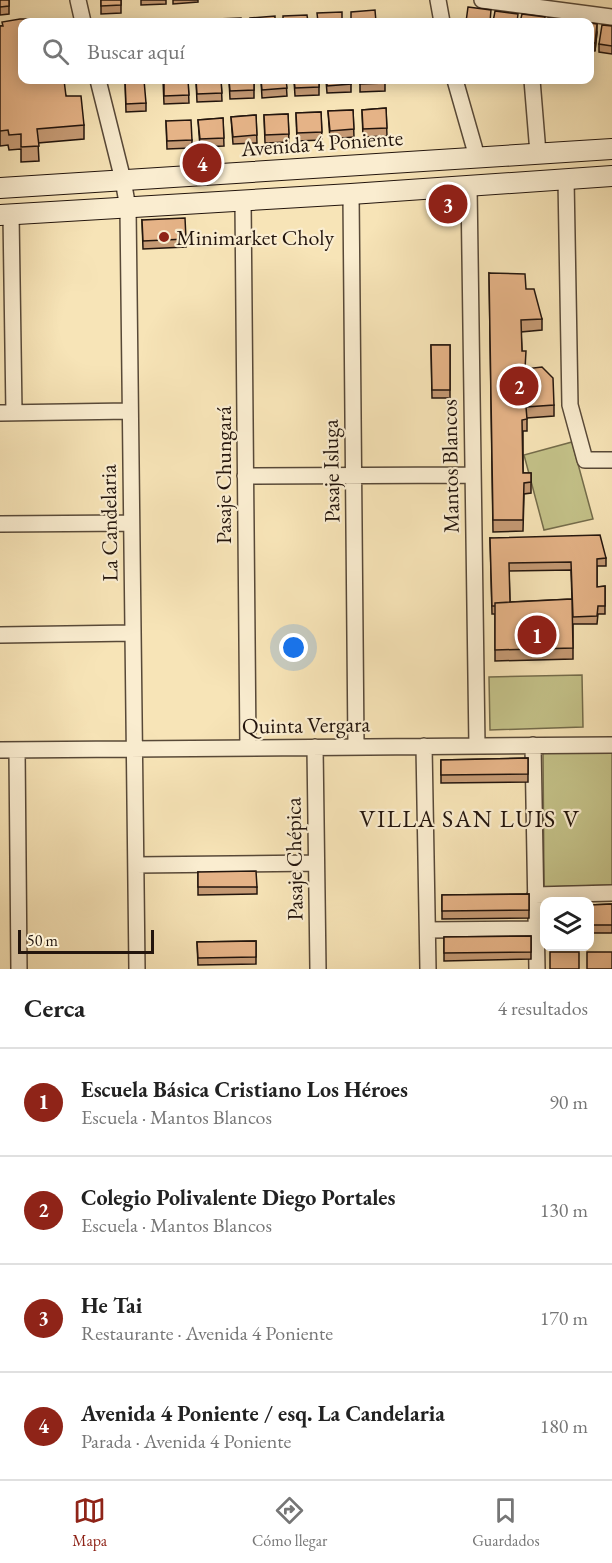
<!DOCTYPE html>
<html lang="es">
<meta charset="utf-8">
<style>
body{margin:0;font-family:"EB Garamond",serif;background:#f6f6f6;color:#222}
.controls{position:absolute;right:18px;bottom:18px;display:grid;overflow:hidden;border-radius:12px;box-shadow:0 3px 15px #0003}
.controls button{width:54px;height:54px;display:grid;place-items:center;padding:0;border:0;border-bottom:2px solid #e0e0e0;background:#fff;color:#222;font:30px sans-serif}
.scale{position:absolute;left:18px;bottom:15px;width:136px;box-sizing:border-box;padding-left:6px;border:3px solid #23150d;border-top:0;font-size:16px;line-height:21px;white-space:nowrap;color:#23150d;-webkit-text-stroke:4px #faedd0;paint-order:stroke}
.you{position:absolute;left:294px;top:648px;width:21px;height:21px;margin:-15px;border:4px solid #fff;border-radius:50%;background:#1a73e8;box-shadow:0 0 0 9px #1a73e833}
.badge{display:grid;place-items:center;width:39px;height:39px;border-radius:50%;background:#8f2418;color:#fff;font-size:20px;font-weight:700}
.pin{position:absolute;translate:-50% -50%;border:3px solid #fff;box-shadow:0 2px 6px #0006}
.list{margin:0;padding:0;list-style:none}
h2{display:flex;justify-content:space-between;align-items:center;height:78px;margin:0;padding:0 24px;font-size:26px}
h2 small{font-size:20px;font-weight:400;color:#767676}
.list li{display:grid;grid-template-columns:39px 1fr auto;gap:18px;align-items:center;box-sizing:border-box;height:108px;padding:0 24px;border-top:2px solid #e0e0e0}
.list b{display:block;font-size:22px;white-space:nowrap}
.list p{margin:0;font-size:20px;white-space:nowrap;color:#767676}
.list em{font-size:20px;font-style:normal;color:#767676}
.icon{flex:none;width:33px;height:33px;fill:none;stroke:currentColor;stroke-width:2;stroke-linecap:round;stroke-linejoin:round}
.map{position:relative;flex:none;width:612px;height:969px;overflow:hidden}
.search{position:absolute;background:#fff;box-shadow:0 3px 15px #0003;left:18px;right:18px;top:18px;height:66px;display:flex;align-items:center;gap:15px;box-sizing:border-box;padding:0 21px;border-radius:12px;color:#767676;font-size:22px}
.sheet{height:510px;background:#fff}
nav{display:flex;justify-content:space-around;align-items:center;box-sizing:border-box;height:84px;border-top:2px solid #e0e0e0;background:#fff;font-size:16px;color:#767676}
nav a{display:grid;justify-items:center;gap:3px}
nav .on{color:#8f2418}
.map>svg:first-child{display:block}
.green{fill:#c4c289;stroke:#746c4b;stroke-width:1.5}
.lines{fill:none;stroke-linecap:round;stroke-linejoin:round}
.street-casing{stroke:#584938;stroke-width:18}
.secondary-casing{stroke:#23150d;stroke-width:22}
.street{stroke:#faedd0;stroke-width:15}
.secondary{stroke:#faedd0;stroke-width:20}
.wall{fill:#c59a74;stroke:#23150d;stroke-width:1.5;fill-rule:evenodd}
.shaded-wall{fill:#a07d5e;stroke:#23150d;stroke-width:1.5}
.building{fill:#e5b387;stroke:#23150d;stroke-width:1.5}
.poi-dot{fill:#8f2418;stroke:#faedd0;stroke-width:2}
.labels{text-anchor:middle;dominant-baseline:central;stroke-width:4.5;stroke-linejoin:round;paint-order:stroke}
.street-label{font-size:22px;fill:#23150d;stroke:#faedd0}
.poi-label{font-size:22px;fill:#23150d;stroke:#faedd0;text-anchor:start}
.neighbourhood-label{font-size:24px;letter-spacing:1.5px;fill:#23150d;stroke:#faedd0}
</style>
<div class="map">
<svg width="612" height="969" viewBox="0 0 612 969">
<rect width="100%" height="100%" fill="#f7e4b7"/>
<filter id="stains"><feTurbulence type="fractalNoise" baseFrequency=".00333" numOctaves="4"/><feColorMatrix values="0 0 0 0 .2 0 0 0 0 .09 0 0 0 0 .02 0 0 0 .5 -.17"/></filter>
<radialGradient id="worn" r=".72"><stop offset=".6" stop-color="#630" stop-opacity="0"/><stop offset="1" stop-color="#630" stop-opacity=".3"/></radialGradient>
<path class="green" d="M572,442L593,519L544,530L524,455Z
M582,675L583,727L490,730L489,677Z
M543,751L612,753V885L544,887Z"/>
<g class="lines">
<g class="street-casing">
<path id="street" d="M78,0L83,22
M438,0L442,22
M482,0L612,17
M98,80L123,180L128,208L137,969
M455,80L477,157
M532,80L538,153
M566,179L570,405L585,460H612
M469,186L477,746
M351,194L356,747
M243,201L248,748
M11,214L14,413
M0,413L130,411
M245,476L473,475
M0,524L131,523
M0,635L133,633
M533,745L537,969
M424,746L428,969
M315,747L318,969
M0,750L612,745
M17,750L19,969
M136,865L316,863
M535,895L612,893
M428,930L536,929"/>
</g>
<g class="secondary-casing">
<path id="secondary" d="M0,188L612,149
M0,215L351,194L612,176"/>
</g>
<use href="#street" class="street"/>
<use href="#secondary" class="secondary"/>
</g>
<path class="wall" d="M0,0H9V14L0,15Z
M101,0H121V13L101,14Z
M141,0H166V4L141,5Z
M173,0H198V2L173,4Z
M38,22L66,96L84,125V139L38,143L39,161L21,162V149L9,150L8,145L0,146V26Z
M590,23L597,32L595,51H590Z
M612,26V54L599,52V44Z
M125,80L146,103V111L126,112Z
M163,80H188L189,103L164,104Z
M196,80H221L222,101L197,102Z
M229,80H254V98L230,99Z
M261,80H286L287,96L262,98Z
M294,80H319V95L295,96Z
M326,80H351V92L327,93Z
M360,80H385V91L360,92Z
M386,108L387,136L363,137L362,110Z
M353,110L354,137L330,139L328,111Z
M321,112L322,140L297,141L296,113Z
M288,114L289,142L265,143L264,115Z
M256,115L257,143L233,144L231,117Z
M223,118L224,146L200,147L198,120Z
M166,121L192,140V148L167,149Z
M142,220L186,239V247L143,249Z
M489,273L526,289L542,319V330L521,332L522,351L525,369L554,405V416L527,418V431H523V473H531V493L524,494L523,531L493,532Z
M431,345H450V398H432Z
M490,538L606,558V566H597V587L605,586V614H598L597,624H573V659L495,661V614H492ZM571,570L572,599L510,602L509,571Z
M528,758V782L441,783V760Z
M198,872L257,887V894L198,895Z
M529,894V918L442,919V895Z
M612,904V933H590V905Z
M531,936V959L444,961V937Z
M256,941V964L198,965L197,942Z"/>
<path class="shaded-wall" d="M597,24V32L595,51V43Z"/>
<path class="building" d="M0,0H9V6L0,7Z
M101,0H121V5L101,6Z
M468,7L491,10L490,22H466Z
M375,10L376,22H351V12Z
M495,11L518,14L517,22H493Z
M342,12V22H318L317,13Z
M522,14L545,17L544,22H520Z
M307,15L308,22H283V16Z
M275,16V22H251L250,18Z
M241,18V22H217V19Z
M548,18L572,21L571,22H548Z
M20,19H38V22H22V80H64L66,96H81L84,125L37,129L39,146L21,147V134L9,135L8,130L0,131V26H3L2,22Z
M130,20V22H110Z
M590,23L597,24L595,43H590Z
M602,25L612,26V46L599,44Z
M125,80H144L146,103L126,104Z
M164,80H188L189,95L164,96Z
M196,80H221L222,93L197,94Z
M229,80H254V90L230,91Z
M261,80H286L287,88L262,90Z
M294,80H319V87L295,88Z
M327,80H351V84L327,86Z
M360,80H385V83L360,84Z
M386,108L387,128L363,129L362,110Z
M353,110L354,129L330,131L328,111Z
M321,112L322,132L297,133L296,113Z
M288,114L289,134L265,135L264,115Z
M256,115L257,135L233,137L231,117Z
M223,118L224,138L200,139L198,120Z
M191,120L192,140L167,141L166,121Z
M185,218L186,239L143,241L142,220Z
M489,273L525,274L526,289H534L542,319L521,320L522,351H526L525,369L542,367L553,378L554,405L526,407L527,419L522,420L523,473H531V482L524,483L523,520H493Z
M431,345H450V390H432Z
M600,535L606,558L597,559V587L605,586V606H598L597,616L573,617L571,562L509,563L510,602L495,603V606H492L490,538Z
M572,599L573,648L495,650V603Z
M528,758V774L441,775V760Z
M256,871L257,887H198V872Z
M529,894V910L442,911V895Z
M612,904V925H590V905Z
M531,936V952L444,953V937Z
M256,941V957L198,958L197,942Z
M550,952H579V969H550Z
M587,952H612V969H587Z"/>
<circle class="poi-dot" cx="164" cy="237" r="6"/>
<g class="labels">
<g class="street-label">
<text transform="translate(322 143) rotate(-4)">Avenida 4 Poniente</text>
<text transform="translate(450 466) rotate(-91)">Mantos Blancos</text>
<text transform="translate(331 471) rotate(-91)">Pasaje Isluga</text>
<text transform="translate(223 475) rotate(-90)">Pasaje Chungará</text>
<text transform="translate(109 523) rotate(-91)">La Candelaria</text>
<text transform="translate(306 725) rotate(-1)">Quinta Vergara</text>
<text transform="translate(294 859) rotate(-91)">Pasaje Chépica</text>
</g>
<g class="poi-label">
<text x="176" y="237">Minimarket Choly</text>
</g>
<g class="neighbourhood-label">
<text x="470" y="818">VILLA SAN LUIS V</text>
</g>
</g>
<rect width="100%" height="100%" filter="url(#stains)"/>
<rect width="100%" height="100%" fill="url(#worn)"/>
</svg>
<div class="controls">
<button><svg class="icon" aria-label="layers" viewBox="0 0 24 24"><path d="M12 4l9 5-9 5-9-5zM3 14l9 5 9-5"/></svg></button>
</div>
<div class="scale">50 m</div>
<div class="you"></div>
<div class="pin badge" style="left:537px;top:635px">1</div>
<div class="pin badge" style="left:519px;top:386px">2</div>
<div class="pin badge" style="left:448px;top:204px">3</div>
<div class="pin badge" style="left:202px;top:163px">4</div>
<div class="search"><svg class="icon" aria-label="search" viewBox="0 0 24 24"><circle cx="10" cy="10" r="6"/><path d="M15 15l6 6"/></svg>Buscar aquí</div>
</div>
<section class="sheet">
<h2>Cerca<small>4 resultados</small></h2>
<ul class="list">
<li><span class="badge">1</span><div><b>Escuela Básica Cristiano Los Héroes</b><p>Escuela · Mantos Blancos</p></div><em>90 m</em></li>
<li><span class="badge">2</span><div><b>Colegio Polivalente Diego Portales</b><p>Escuela · Mantos Blancos</p></div><em>130 m</em></li>
<li><span class="badge">3</span><div><b>He Tai</b><p>Restaurante · Avenida 4 Poniente</p></div><em>170 m</em></li>
<li><span class="badge">4</span><div><b>Avenida 4 Poniente / esq. La Candelaria</b><p>Parada · Avenida 4 Poniente</p></div><em>180 m</em></li>
</ul>
</section>
<nav>
<a class="on"><svg class="icon" aria-label="map" viewBox="0 0 24 24"><path d="M3 6l6-2 6 2 6-2v14l-6 2-6-2-6 2zM9 4v14M15 6v14"/></svg>Mapa</a>
<a><svg class="icon" aria-label="directions" viewBox="0 0 24 24"><path d="M12 3l9 9-9 9-9-9zM9 14v-3h6M13 9l2 2-2 2"/></svg>Cómo llegar</a>
<a><svg class="icon" aria-label="saved" viewBox="0 0 24 24"><path d="M7 4h10v16l-5-4-5 4z"/></svg>Guardados</a>
</nav>
